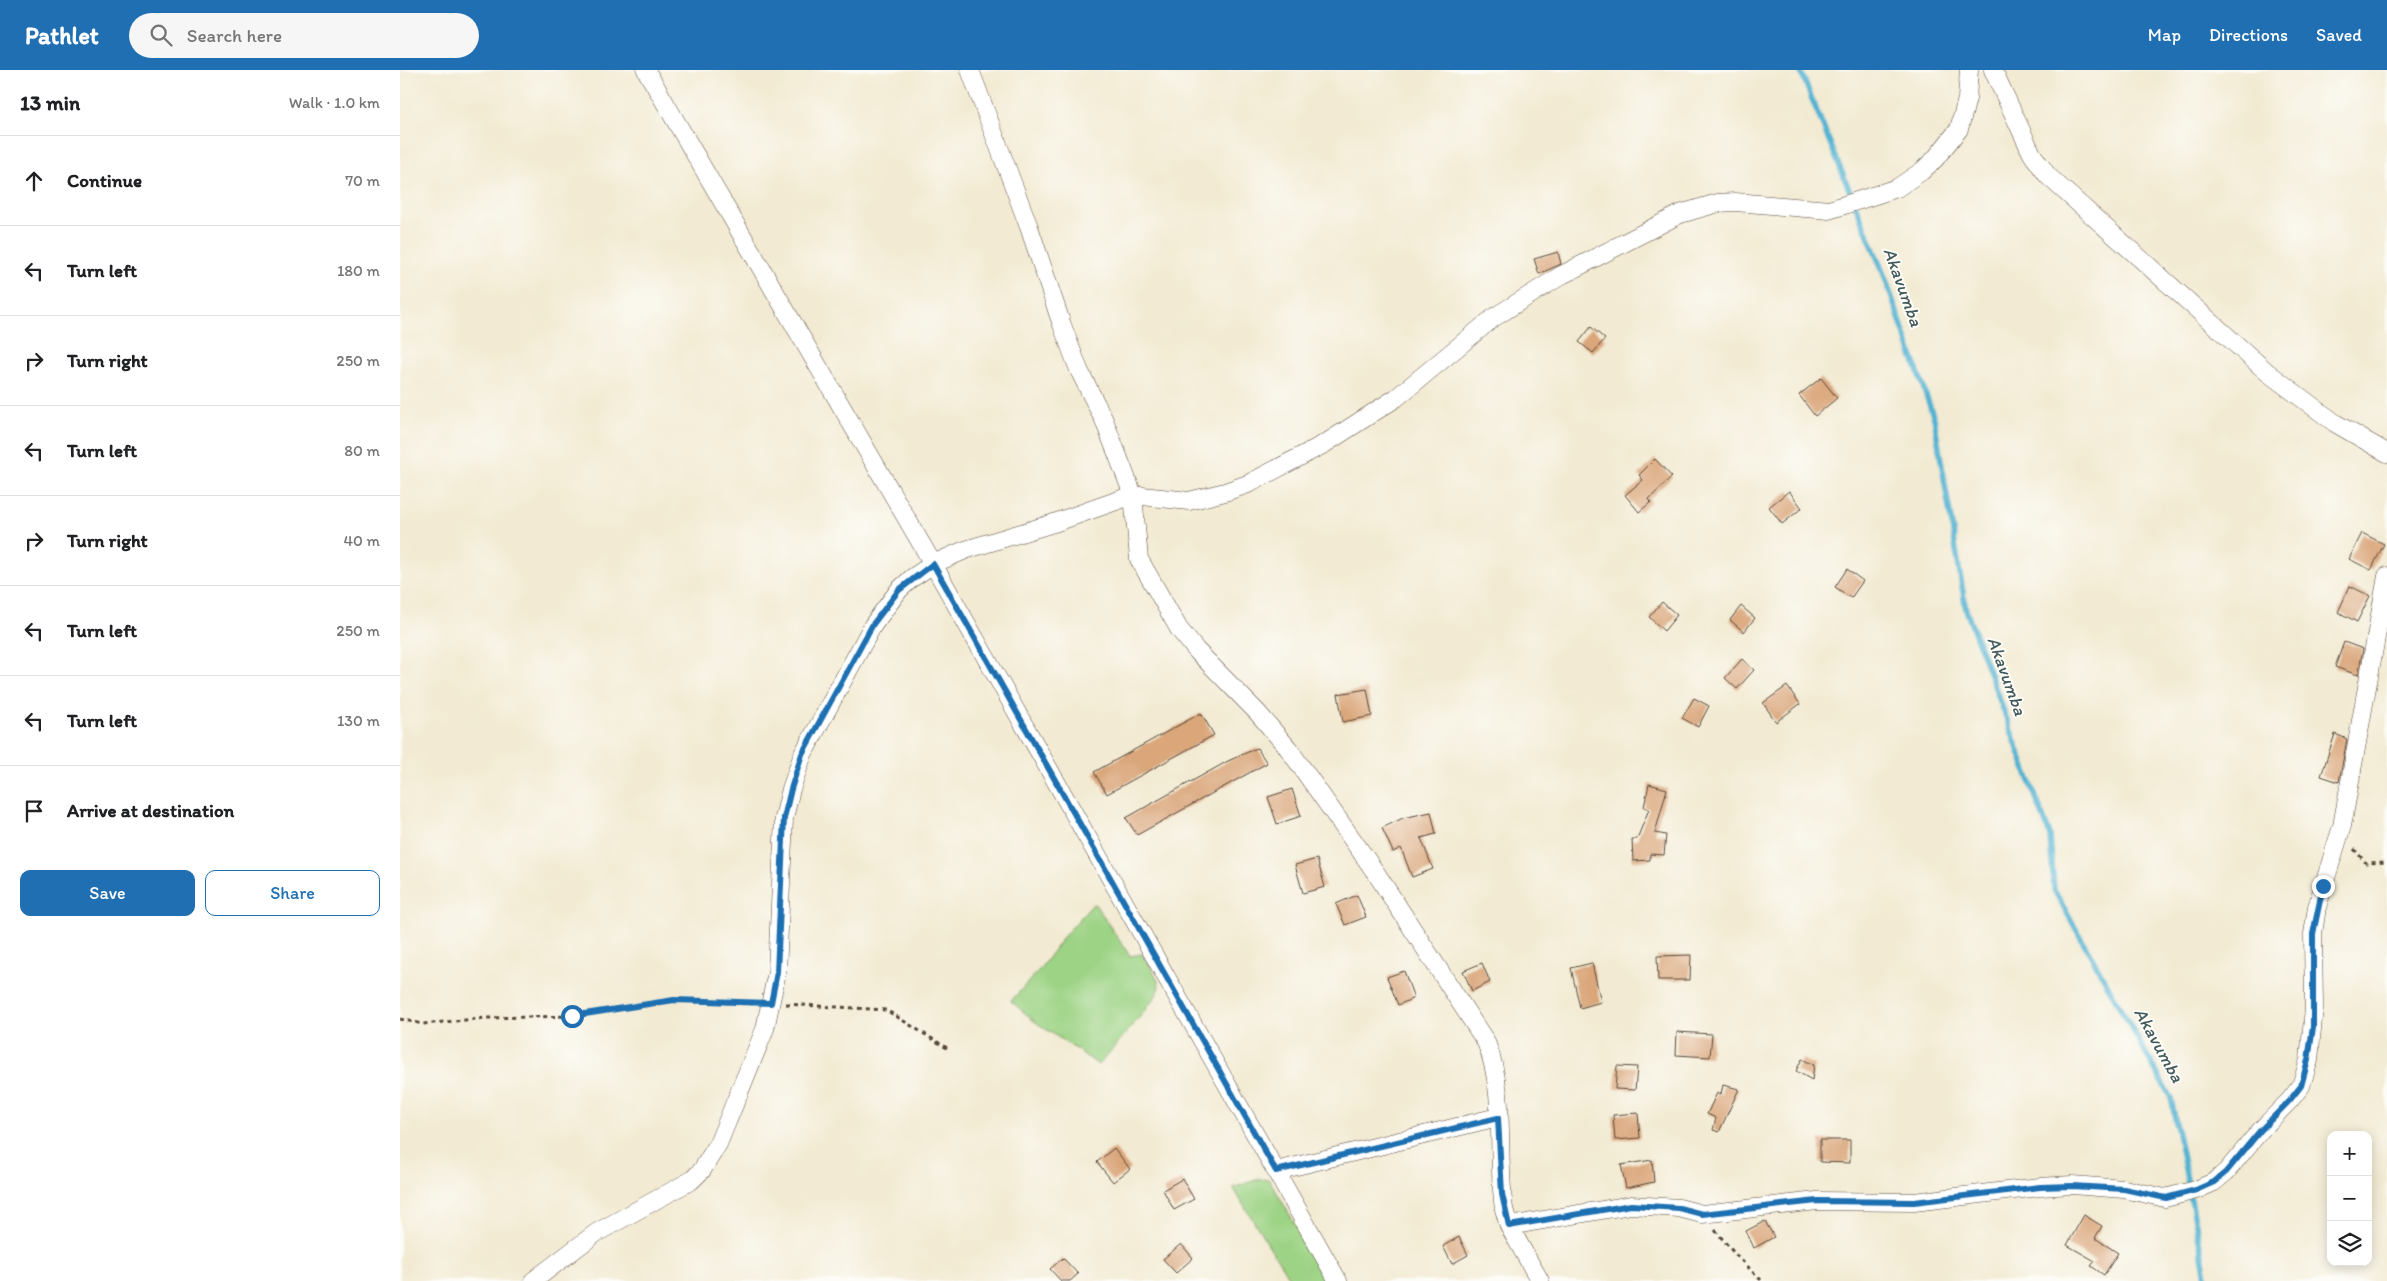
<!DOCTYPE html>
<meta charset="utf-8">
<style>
body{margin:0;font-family:Itim,sans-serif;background:#f6f6f6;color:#202124}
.controls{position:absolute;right:15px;bottom:15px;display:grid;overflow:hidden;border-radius:10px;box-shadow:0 2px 12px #0003}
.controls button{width:45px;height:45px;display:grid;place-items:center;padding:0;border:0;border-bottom:1px solid #e0e0e0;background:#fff;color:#202124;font:25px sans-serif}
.stop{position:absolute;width:15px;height:15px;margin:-11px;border:4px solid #1f6fb2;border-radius:50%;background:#fff}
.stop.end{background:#1f6fb2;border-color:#fff;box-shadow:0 1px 5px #0008}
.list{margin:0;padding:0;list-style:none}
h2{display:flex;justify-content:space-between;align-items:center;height:65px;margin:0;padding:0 20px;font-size:21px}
h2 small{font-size:16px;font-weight:400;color:#757577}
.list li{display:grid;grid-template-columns:32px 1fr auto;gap:15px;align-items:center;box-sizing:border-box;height:90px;padding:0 20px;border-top:1px solid #e0e0e0}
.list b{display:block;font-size:19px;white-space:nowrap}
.list em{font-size:16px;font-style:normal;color:#757577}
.actions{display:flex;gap:10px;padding:15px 20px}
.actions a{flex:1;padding:11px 0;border:1px solid #1f6fb2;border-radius:10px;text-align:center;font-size:18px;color:#1f6fb2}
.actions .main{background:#1f6fb2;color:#fff}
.icon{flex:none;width:28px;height:28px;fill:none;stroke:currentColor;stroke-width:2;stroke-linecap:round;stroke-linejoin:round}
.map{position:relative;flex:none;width:1987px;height:1211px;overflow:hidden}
header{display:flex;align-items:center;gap:30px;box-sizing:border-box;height:70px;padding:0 25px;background:#1f6fb2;color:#fff}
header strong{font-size:24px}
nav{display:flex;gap:28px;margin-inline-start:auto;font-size:18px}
.search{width:350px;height:45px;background:#f6f6f6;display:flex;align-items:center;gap:12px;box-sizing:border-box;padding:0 18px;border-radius:28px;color:#757577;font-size:19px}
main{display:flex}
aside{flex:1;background:#fff}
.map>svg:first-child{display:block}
.green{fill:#9cd384;stroke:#6c7e51}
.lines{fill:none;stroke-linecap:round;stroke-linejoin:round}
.stream{stroke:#53b3d2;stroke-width:5.5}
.building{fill:#daa67a}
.street-casing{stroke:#564739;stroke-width:19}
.path{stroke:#564739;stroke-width:3;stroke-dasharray:4 4;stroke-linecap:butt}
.street{stroke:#fff;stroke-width:18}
.route{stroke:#1f6fb2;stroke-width:6}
.labels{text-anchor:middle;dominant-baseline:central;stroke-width:4;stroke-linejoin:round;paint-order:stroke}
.water-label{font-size:18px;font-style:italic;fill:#435a5d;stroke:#fdfcf7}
</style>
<header>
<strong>Pathlet</strong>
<div class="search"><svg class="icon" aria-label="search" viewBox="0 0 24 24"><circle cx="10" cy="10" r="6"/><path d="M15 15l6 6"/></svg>Search here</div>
<nav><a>Map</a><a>Directions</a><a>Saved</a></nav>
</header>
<main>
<aside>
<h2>13 min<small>Walk · 1.0 km</small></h2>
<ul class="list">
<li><svg class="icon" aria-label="ahead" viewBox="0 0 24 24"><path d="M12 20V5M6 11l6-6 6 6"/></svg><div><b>Continue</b></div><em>70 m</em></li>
<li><svg class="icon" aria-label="left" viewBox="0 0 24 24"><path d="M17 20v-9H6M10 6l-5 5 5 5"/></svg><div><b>Turn left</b></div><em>180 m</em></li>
<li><svg class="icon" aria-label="right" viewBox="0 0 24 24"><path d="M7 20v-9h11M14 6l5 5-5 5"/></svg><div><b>Turn right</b></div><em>250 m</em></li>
<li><svg class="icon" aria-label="left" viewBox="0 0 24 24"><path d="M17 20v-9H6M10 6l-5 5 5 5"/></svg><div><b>Turn left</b></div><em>80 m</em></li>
<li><svg class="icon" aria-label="right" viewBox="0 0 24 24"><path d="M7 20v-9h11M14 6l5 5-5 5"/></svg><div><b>Turn right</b></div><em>40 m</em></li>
<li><svg class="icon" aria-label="left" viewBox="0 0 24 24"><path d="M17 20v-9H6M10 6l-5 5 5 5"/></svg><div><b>Turn left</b></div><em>250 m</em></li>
<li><svg class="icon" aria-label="left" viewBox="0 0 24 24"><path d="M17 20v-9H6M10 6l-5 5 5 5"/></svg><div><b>Turn left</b></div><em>130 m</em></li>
<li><svg class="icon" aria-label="arrive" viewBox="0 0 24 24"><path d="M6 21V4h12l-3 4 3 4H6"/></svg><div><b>Arrive at destination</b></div></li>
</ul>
<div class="actions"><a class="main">Save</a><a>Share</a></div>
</aside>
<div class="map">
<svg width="1987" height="1211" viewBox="0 0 1987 1211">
<rect width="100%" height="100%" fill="#fdfcf7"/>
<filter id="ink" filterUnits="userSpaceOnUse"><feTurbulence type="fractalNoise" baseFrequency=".02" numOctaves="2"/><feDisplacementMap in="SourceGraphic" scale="10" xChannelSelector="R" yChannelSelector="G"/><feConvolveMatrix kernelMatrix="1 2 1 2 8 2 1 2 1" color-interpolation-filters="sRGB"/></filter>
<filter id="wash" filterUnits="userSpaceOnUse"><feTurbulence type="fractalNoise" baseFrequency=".0096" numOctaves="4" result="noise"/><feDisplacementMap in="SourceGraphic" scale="20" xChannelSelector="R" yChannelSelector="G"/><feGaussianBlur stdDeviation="1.12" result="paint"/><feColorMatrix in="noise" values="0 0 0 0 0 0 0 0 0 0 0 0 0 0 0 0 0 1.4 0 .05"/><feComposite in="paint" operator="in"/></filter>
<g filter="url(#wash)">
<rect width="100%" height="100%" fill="#f2ead2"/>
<path class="green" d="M694,833L730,886L742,884C748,894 760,907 759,919C758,929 709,982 699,995L634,951L611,931L639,900L664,866Z
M869,1109L928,1211H891L833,1118L856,1110Z"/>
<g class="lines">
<path class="stream" d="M1400,0L1483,202L1534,348L1566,540L1650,765L1654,820L1771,1028L1807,1211"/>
</g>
<g id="blocks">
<path class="building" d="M1158,182L1161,194L1139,204L1134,189Z
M1191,257L1205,269L1193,283L1179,272Z
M1421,308L1437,328L1415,346L1399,325Z
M1255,389L1272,407L1249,429L1251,432L1239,442L1225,425L1243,410L1239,405Z
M1389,421L1402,438L1382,454L1369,437Z
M1962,463L1984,474L1971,500L1949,489Z
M1447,499L1463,511L1451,528L1435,517Z
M1950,516L1970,526L1957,552L1938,542Z
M1262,532L1277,545L1264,561L1249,547Z
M1341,536L1355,548L1344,562L1330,550Z
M1944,572L1963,579L1958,605L1935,597Z
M1342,589L1354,600L1337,619L1325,608Z
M1387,616L1400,634L1376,652L1363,633Z
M967,619L972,646L943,652L938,624Z
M1294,628L1309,636L1298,657L1282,648Z
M801,643L814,665L707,724L694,702Z
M1935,664L1947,669L1939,712L1921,706Z
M857,678L867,693L737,765L726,748L828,691Z
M1249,714L1267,719L1255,763L1266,765L1264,785L1250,784V790L1233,791L1232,769H1237L1249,739L1244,737Z
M892,719L901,746L877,754L868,727Z
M1031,742L1036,764L1021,768L1033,799L1012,807L1001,778L993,782L982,758L1003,748Z
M917,789L925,817L903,823L895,795Z
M957,825L966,847L945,855L936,834Z
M1291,885L1290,910H1258L1257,886Z
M1082,893L1090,912L1072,921L1063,901Z
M1192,893L1201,932L1180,938L1171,898Z
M1004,901L1014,928L998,935L987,907Z
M1277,962L1312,964L1310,987L1276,985Z
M1402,989L1414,995L1412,1010L1396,1001Z
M1217,996L1237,997L1235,1020L1215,1019Z
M1323,1015L1339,1019L1319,1062L1313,1060L1316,1048L1307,1044L1317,1023L1321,1024Z
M1238,1043L1240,1068L1215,1070L1213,1045Z
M1420,1070H1450V1093L1420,1092Z
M714,1078L730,1099L713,1112L697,1092Z
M1252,1090L1254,1112L1226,1118L1221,1095Z
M782,1109L794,1129L774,1140L763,1120Z
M1684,1145L1702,1156L1695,1168L1718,1183L1704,1205L1691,1196L1695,1191L1667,1175Z
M1365,1151L1374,1167L1354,1178L1346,1161Z
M1059,1167L1068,1185L1052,1194L1043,1176Z
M781,1174L793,1188L776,1203L763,1189Z
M663,1188L678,1204L670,1211H661L650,1199Z"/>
</g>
</g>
<g filter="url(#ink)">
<use href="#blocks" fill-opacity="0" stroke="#564739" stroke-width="1"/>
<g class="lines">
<g class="street-casing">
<path id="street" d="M246,0L533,494L938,1211
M570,0L629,157L662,255L679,300L704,350L733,425L739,489L779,559L796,580L857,642L888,678L976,803L1086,972C1107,1024 1096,1084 1104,1139L1109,1156L1140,1211
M1593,0L1632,84L1648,106L1867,302L1935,353L1987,383
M876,1101L1098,1047
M1109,1156L1231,1135L1279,1138L1302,1144L1417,1131L1514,1132L1640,1117L1672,1115L1724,1119L1765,1128L1796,1120L1814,1112L1826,1102L1860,1061L1890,1030L1901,1016L1909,990L1914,938L1913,864L1917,837L1942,756L1987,506
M133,1211L196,1163L292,1110L302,1100L318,1074L365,959L377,902L384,748L391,719L403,684L473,555L499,520L512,508L533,494L565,480L654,453L733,425L789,431L825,422L848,414L926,373L996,328L1093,248L1162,205L1280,144L1318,133L1335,132L1429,140L1497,118L1522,101L1535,89L1559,59L1567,29L1569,0"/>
</g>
<path class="path" d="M1954,779L1966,793L1987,792
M386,934L486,940L547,978
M0,949L23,954L87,948L172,946L274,930L353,933
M1315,1160L1334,1183L1362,1211"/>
<use href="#street" class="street"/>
</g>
</g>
<g class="lines" filter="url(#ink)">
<path class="route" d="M172,946L274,930L371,933L377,902L384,748L391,719L402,684L473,554L499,520L533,494L876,1101L1098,1048L1102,1124L1109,1156L1231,1135L1279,1138L1302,1144L1417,1131L1514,1132L1640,1117L1672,1116L1724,1119L1766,1128L1796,1120L1814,1112L1826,1102L1860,1061L1890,1030L1901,1016L1908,990L1913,957V864L1923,816"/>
</g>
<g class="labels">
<g class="water-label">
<text transform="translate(1503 217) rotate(70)">Akavumba</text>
<text transform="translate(1607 606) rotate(70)">Akavumba</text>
<text transform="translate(1759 975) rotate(61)">Akavumba</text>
</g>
</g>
</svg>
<div class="controls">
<button>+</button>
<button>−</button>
<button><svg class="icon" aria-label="layers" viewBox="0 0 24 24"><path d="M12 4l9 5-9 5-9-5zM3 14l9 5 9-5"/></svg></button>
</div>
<div class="stop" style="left:172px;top:946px"></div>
<div class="stop end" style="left:1923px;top:816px"></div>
</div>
</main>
